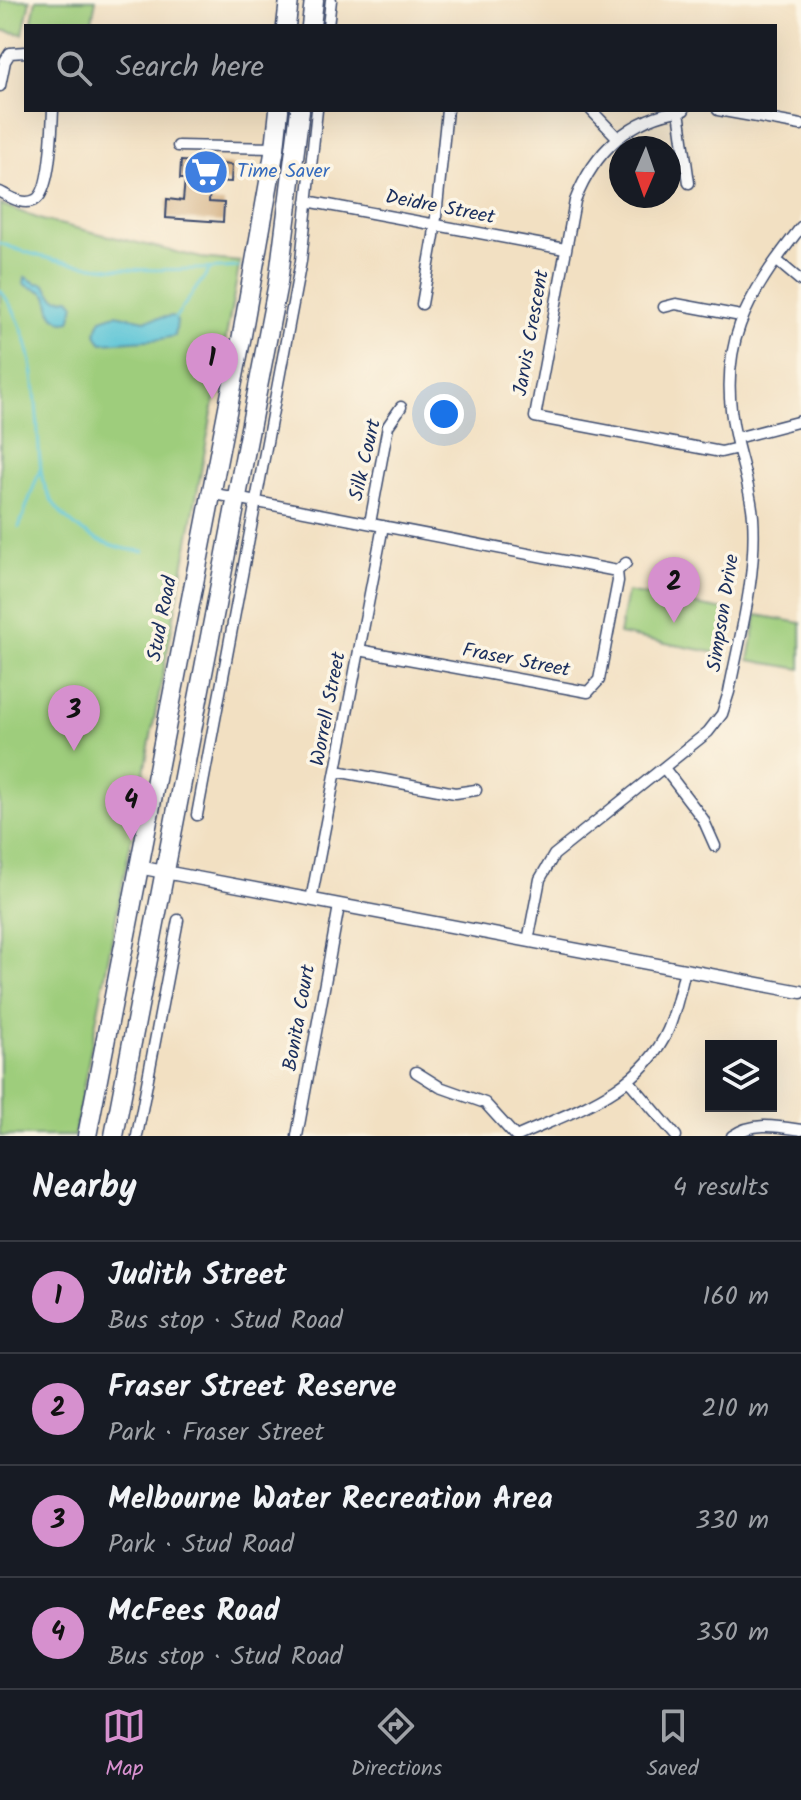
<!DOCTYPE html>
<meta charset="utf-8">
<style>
body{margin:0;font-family:Kalam,sans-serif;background:#20242c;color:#f1f3f6}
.controls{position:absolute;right:24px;bottom:24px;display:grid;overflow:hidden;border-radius:0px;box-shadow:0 8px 32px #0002}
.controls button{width:72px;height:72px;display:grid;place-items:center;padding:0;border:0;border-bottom:2px solid #363941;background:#171b24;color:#f1f3f6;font:40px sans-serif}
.compass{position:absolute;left:609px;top:136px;width:72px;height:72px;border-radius:50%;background:#171b24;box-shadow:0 8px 32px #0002;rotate:182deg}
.you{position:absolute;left:444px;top:414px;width:28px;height:28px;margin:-20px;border:6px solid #fff;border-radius:50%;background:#1a73e8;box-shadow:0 0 0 12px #1a73e833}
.badge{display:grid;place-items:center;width:52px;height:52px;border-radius:50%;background:#d690ce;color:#111;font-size:26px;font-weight:700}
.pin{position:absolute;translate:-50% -66px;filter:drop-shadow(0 2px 4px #0008)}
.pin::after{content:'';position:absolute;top:42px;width:28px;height:24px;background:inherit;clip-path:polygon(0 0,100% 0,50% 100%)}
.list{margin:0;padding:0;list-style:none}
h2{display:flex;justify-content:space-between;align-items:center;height:104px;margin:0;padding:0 32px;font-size:34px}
h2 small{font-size:26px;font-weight:400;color:#9ea1a6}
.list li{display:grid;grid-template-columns:52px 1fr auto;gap:24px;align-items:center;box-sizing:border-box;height:112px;padding:0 32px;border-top:2px solid #363941}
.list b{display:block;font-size:30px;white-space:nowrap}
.list p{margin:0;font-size:26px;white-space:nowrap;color:#9ea1a6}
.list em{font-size:26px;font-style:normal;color:#9ea1a6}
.icon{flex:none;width:44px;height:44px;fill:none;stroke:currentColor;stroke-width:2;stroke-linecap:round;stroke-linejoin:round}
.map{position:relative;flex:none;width:801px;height:1136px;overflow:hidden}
.search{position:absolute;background:#171b24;box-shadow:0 8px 32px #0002;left:24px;right:24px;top:24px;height:88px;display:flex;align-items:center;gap:20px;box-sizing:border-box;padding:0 28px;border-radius:0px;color:#9ea1a6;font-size:30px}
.sheet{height:552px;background:#171b24}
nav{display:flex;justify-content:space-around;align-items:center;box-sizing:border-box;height:112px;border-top:2px solid #363941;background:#171b24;font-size:22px;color:#9ea1a6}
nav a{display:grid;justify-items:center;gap:4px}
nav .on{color:#d690ce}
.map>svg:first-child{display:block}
.green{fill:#9ecd7c;stroke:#5c7e6d;stroke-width:2}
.water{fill:#5cc5d7;stroke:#3c7a9a;stroke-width:2}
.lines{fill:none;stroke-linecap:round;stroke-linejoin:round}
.stream{stroke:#5cc5d7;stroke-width:3}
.building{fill:#cda675}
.minor-casing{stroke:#3b4a6d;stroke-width:13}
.tertiary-casing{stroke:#3b4a6d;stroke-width:15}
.trunk-casing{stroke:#3b4a6d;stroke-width:21}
.minor{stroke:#fff;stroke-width:10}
.tertiary{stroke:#fff;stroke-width:12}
.trunk{stroke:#fff;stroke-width:18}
.labels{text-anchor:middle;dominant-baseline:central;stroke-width:7;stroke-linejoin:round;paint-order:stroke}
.shop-label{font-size:20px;fill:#366cbe;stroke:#fcf5e5;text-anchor:start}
.street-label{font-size:20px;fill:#1b2f5e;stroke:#fcf5e5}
</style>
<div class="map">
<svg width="801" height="1136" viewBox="0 0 801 1136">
<rect width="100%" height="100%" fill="#fcf5e5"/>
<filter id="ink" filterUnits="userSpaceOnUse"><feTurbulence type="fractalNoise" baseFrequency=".0125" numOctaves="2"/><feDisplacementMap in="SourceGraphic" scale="16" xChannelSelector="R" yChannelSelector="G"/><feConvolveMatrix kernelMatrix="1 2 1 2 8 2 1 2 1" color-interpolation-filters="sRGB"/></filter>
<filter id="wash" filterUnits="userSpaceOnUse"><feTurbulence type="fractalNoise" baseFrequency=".006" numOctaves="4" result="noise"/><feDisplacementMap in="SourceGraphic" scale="32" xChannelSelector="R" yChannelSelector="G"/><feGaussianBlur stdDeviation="1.8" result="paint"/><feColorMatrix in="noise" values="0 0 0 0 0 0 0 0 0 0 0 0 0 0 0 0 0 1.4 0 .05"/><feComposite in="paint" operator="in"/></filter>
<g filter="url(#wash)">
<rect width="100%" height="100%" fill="#f2e0c2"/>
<path class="green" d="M0,0H30L23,34L0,30Z
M36,0H96L91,26H31Z
M0,204L42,220L201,258L240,262L176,606L74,1136H0Z
M627,592L730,611L722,654L619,634Z
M757,615L801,623V669L749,660Z"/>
<path class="water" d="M25,277L36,283L44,284C54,295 51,301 70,298L75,304L70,321L64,322C45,314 54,309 47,296C44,289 30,289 24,284Z
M116,314L145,320L173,316L177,321L175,336L161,339L102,343C93,334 96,329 101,319Z"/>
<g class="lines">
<path class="stream" d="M0,243C77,274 157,272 239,267
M0,290C32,330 35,382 38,431C39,447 39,465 43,481C56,523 101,549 144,551
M175,318L210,269
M19,527L41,467"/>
</g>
<g id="blocks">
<path class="building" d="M181,161L232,165L231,182L210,181L209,202L224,203L223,222L166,218L167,199L183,201L185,179H180Z"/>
</g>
</g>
<g filter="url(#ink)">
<use href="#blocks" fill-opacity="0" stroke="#3b4a6d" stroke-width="2"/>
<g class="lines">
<g class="minor-casing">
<path id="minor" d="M328,26L331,0
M0,86L5,61L10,53L26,52
M591,110L617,137
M684,110C630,117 594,152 575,201L535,417L721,452L738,448
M718,110L801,125
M679,111L689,183
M178,146L275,148
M0,192C10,197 23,206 35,200C51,193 52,127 53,110
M307,201L565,249
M776,260L801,281
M422,304L434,236L447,110
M664,307L676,304L741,316
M736,438L801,421
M210,493L617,571
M370,523L388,426L401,407
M617,571L626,563
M359,650L588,692L599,680L618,581L617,571
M664,768L703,819L715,846
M336,771L455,793L476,790
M197,815L301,261L317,110
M311,900L383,526
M528,941L540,879L554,855L708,732L722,714L729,692C740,635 757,576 753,517C751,491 742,465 736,439C715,347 746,297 801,227
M416,1072L440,1087L485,1103L515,1136
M629,1081L676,1136
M137,1136L178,920
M297,1136L339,906
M518,1136C573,1111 641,1091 668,1030C676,1011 680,990 685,970
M732,1136C753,1121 777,1126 801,1130"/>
</g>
<g class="tertiary-casing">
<path id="tertiary" d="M138,867L801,992"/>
</g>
<g class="trunk-casing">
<path id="trunk" d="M286,26L289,0
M311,26L314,0
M87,1136L242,335L275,148L279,110
M114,1136L278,283L300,110"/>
</g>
<use href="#minor" class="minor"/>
<use href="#tertiary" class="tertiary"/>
<use href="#trunk" class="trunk"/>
</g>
</g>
<defs>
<g id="supermarket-disc" transform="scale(2.3)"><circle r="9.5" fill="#3f7fe0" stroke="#fcf5e5"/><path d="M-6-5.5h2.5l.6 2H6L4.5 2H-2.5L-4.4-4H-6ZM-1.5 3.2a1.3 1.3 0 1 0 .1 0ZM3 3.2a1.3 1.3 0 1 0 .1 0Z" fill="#fff"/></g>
</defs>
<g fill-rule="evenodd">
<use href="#supermarket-disc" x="206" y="172"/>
</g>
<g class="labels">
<g class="shop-label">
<text x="237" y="172">Time Saver</text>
</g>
<g class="street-label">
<text transform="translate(440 208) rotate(11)">Deidre Street</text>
<text transform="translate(532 333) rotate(-80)">Jarvis Crescent</text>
<text transform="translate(366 460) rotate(-77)">Silk Court</text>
<text transform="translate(724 613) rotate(-81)">Simpson Drive</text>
<text transform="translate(163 619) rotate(-79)">Stud Road</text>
<text transform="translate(516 661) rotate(11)">Fraser Street</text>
<text transform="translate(329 709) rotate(-79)">Worrell Street</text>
<text transform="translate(300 1018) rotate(-80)">Bonita Court</text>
</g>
</g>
</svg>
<div class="controls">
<button><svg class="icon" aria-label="layers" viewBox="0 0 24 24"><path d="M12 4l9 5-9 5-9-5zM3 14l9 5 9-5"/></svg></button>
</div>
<svg class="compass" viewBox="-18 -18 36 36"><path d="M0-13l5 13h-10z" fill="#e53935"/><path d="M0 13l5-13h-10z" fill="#9ea1a6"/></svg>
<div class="you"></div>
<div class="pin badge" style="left:212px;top:399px">1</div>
<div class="pin badge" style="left:674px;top:623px">2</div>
<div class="pin badge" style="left:74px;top:751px">3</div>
<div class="pin badge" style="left:131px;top:841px">4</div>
<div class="search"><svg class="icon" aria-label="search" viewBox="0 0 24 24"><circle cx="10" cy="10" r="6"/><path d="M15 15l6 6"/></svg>Search here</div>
</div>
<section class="sheet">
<h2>Nearby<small>4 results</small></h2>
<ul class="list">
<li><span class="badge">1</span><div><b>Judith Street</b><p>Bus stop · Stud Road</p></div><em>160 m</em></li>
<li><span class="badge">2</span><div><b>Fraser Street Reserve</b><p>Park · Fraser Street</p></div><em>210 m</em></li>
<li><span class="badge">3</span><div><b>Melbourne Water Recreation Area</b><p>Park · Stud Road</p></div><em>330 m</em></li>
<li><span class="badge">4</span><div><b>McFees Road</b><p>Bus stop · Stud Road</p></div><em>350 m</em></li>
</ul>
</section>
<nav>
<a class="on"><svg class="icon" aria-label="map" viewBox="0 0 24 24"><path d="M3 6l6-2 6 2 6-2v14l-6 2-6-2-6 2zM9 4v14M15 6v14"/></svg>Map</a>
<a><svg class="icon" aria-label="directions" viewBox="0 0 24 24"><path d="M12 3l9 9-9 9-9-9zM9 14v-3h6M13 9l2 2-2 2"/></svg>Directions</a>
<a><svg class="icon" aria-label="saved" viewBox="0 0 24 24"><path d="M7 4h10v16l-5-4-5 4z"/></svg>Saved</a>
</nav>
